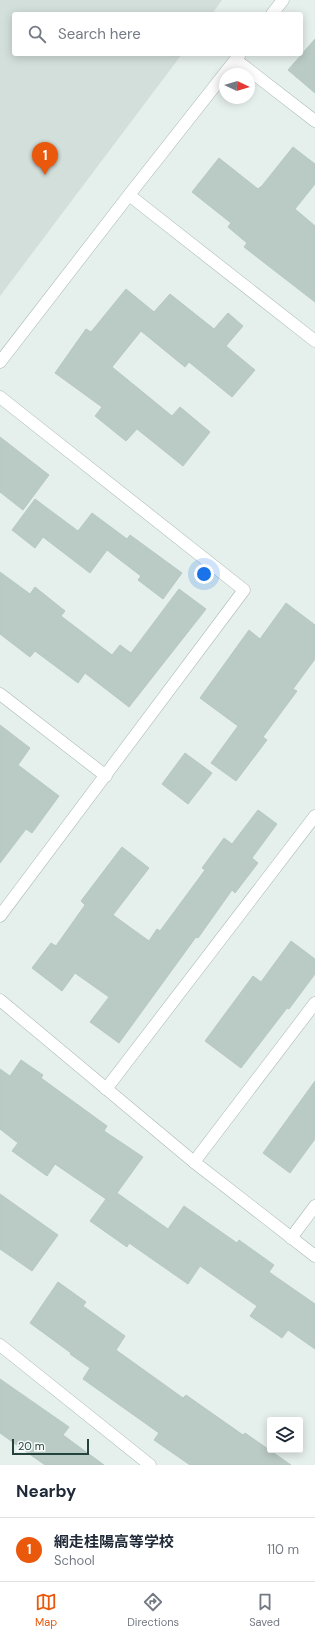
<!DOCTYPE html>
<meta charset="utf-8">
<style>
body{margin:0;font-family:"DM Sans","Noto Sans JP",sans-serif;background:#f2f2f3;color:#1f2937}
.controls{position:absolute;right:12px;bottom:12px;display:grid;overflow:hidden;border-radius:4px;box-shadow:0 2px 10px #0003}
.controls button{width:36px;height:36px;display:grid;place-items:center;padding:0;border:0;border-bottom:1px solid #e0e1e3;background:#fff;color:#1f2937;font:20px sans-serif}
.compass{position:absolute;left:219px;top:68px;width:36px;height:36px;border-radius:50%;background:#fff;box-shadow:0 2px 10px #0003;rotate:94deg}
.scale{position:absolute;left:12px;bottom:10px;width:77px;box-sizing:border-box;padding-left:4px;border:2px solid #23423c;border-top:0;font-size:11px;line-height:14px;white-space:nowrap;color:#23423c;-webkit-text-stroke:3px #f6fbf9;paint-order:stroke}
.you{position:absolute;left:204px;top:574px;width:14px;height:14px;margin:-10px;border:3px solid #fff;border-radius:50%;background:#1a73e8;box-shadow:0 0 0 6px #1a73e833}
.badge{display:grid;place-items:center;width:26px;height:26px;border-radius:50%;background:#ea580c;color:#fff;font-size:13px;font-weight:700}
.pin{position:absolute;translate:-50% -33px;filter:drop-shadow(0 1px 2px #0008)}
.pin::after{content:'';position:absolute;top:21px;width:14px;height:12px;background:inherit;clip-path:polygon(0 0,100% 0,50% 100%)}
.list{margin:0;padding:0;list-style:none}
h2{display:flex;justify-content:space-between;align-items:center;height:52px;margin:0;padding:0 16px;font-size:17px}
h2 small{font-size:13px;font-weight:400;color:#747a83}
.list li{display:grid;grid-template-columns:26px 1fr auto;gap:12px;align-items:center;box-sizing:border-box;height:64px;padding:0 16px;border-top:1px solid #e0e1e3}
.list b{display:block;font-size:15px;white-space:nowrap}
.list p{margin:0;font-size:13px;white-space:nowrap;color:#747a83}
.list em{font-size:13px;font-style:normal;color:#747a83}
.icon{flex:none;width:22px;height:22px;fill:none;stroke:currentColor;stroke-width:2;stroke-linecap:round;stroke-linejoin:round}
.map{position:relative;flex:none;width:315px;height:1465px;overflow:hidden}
.search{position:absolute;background:#fff;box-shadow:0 2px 10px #0003;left:12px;right:12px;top:12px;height:44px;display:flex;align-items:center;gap:10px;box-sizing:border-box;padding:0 14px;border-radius:4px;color:#747a83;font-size:15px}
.sheet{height:116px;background:#fff}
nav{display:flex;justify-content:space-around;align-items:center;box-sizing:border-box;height:56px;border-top:1px solid #e0e1e3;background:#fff;font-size:11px;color:#747a83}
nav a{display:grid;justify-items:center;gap:2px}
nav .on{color:#ea580c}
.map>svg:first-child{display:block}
.built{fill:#d3dfda}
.building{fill:#bacac5;stroke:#b7c9c3}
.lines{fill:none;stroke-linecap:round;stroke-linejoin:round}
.minor-casing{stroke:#a7b8b3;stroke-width:13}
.tertiary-casing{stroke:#a7b8b3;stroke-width:13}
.minor{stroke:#fff;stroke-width:12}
.tertiary{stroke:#fff;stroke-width:12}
</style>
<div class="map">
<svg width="315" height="1465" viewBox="0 0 315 1465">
<rect width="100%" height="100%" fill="#e5efeb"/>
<path class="built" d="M0,0H222L212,14H14V54H182L0,296Z"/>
<path class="building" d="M315,39V93L288,70Z
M293,147L315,164V184L295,209L315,226V302L244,247L247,243L228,227L231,223L192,192L219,158L258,189L260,187H261Z
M126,289L154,312L170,294L214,329L228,313L243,326L226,346L255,370L232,397L189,362L185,367L141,331L112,367L172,416L180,407L210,432L183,466L137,429L126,441L95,416L102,407L55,373L86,329L91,332Z
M0,437L49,475L23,510L0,492Z
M35,499L78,531L92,513L127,539L130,535L182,573L163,599L138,580L141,576L107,550L90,573L43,537L35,548L12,530Z
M0,572L30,594L35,587L65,611L61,616L112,655L120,645L131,653L179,589L206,609L129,707L85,673L78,683L35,651L30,657L0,634Z
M286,603L315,625V659L293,689L297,691L263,737L267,740L236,781L211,763L238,726L200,698L249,630L260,639Z
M0,725L30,748L18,765L59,796L32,833L26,829L0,863Z
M185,753L212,773L188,804L162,784Z
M258,810L277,824L252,858L258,863L235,893L232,890L198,938L196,937L119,1043L90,1022L109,997L75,973L62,991L32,968L51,943L56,946L85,905L81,901L122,847L149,868L113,915L149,941L157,929L160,931L205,870L202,868L224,838L232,844Z
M291,941L315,959V974L289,1009L287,1008L241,1068L205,1041L253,976L261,982Z
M21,1060L43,1075L41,1078L107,1126L104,1131L143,1157L117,1193L168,1229L184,1206L237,1243L239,1240L274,1265L269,1272L315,1304V1349L288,1330L282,1338L250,1316L257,1306L200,1266L188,1284L129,1243L127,1247L90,1221L106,1199L55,1164L47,1176L12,1151L18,1143L0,1129V1069L10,1076Z
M315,1081V1139L290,1173L263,1153Z
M0,1194L58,1235L32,1271L0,1249Z
M58,1282L86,1302L83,1306L125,1336L116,1350L183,1398L186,1395L243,1435L245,1433L291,1465H190L154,1440L159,1433L83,1379L90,1368L70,1354L71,1353L30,1323Z
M0,1379L69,1427L63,1435L104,1465H45L0,1433Z"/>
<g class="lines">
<g class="minor-casing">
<path id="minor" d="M236,60L315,121
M0,397L244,590L0,916
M0,694L106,776
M106,1089L315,816
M194,1162L315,1003
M291,1238L315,1206
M0,1345L150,1465"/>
</g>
<g class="tertiary-casing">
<path id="tertiary" d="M272,14L283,0
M129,195L315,341
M0,362L129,195L240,54
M0,1000L194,1162L315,1256"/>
</g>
<use href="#minor" class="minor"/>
<use href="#tertiary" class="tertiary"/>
</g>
</svg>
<div class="controls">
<button><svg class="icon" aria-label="layers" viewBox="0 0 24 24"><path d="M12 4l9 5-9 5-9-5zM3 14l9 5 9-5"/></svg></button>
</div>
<svg class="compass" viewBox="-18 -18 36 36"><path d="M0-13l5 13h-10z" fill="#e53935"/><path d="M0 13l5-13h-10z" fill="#747a83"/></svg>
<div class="scale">20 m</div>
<div class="you"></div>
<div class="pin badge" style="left:45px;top:175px">1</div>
<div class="search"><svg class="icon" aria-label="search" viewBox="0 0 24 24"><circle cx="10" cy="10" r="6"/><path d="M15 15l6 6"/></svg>Search here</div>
</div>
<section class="sheet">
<h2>Nearby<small></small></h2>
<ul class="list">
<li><span class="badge">1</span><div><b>網走桂陽高等学校</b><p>School</p></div><em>110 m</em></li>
</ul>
</section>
<nav>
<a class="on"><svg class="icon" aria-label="map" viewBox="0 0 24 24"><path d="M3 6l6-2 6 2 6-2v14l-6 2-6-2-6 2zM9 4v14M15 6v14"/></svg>Map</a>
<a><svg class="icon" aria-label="directions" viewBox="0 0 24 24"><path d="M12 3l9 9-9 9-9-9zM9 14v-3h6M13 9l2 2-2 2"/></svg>Directions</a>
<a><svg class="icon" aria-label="saved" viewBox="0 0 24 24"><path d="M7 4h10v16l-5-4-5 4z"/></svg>Saved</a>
</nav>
